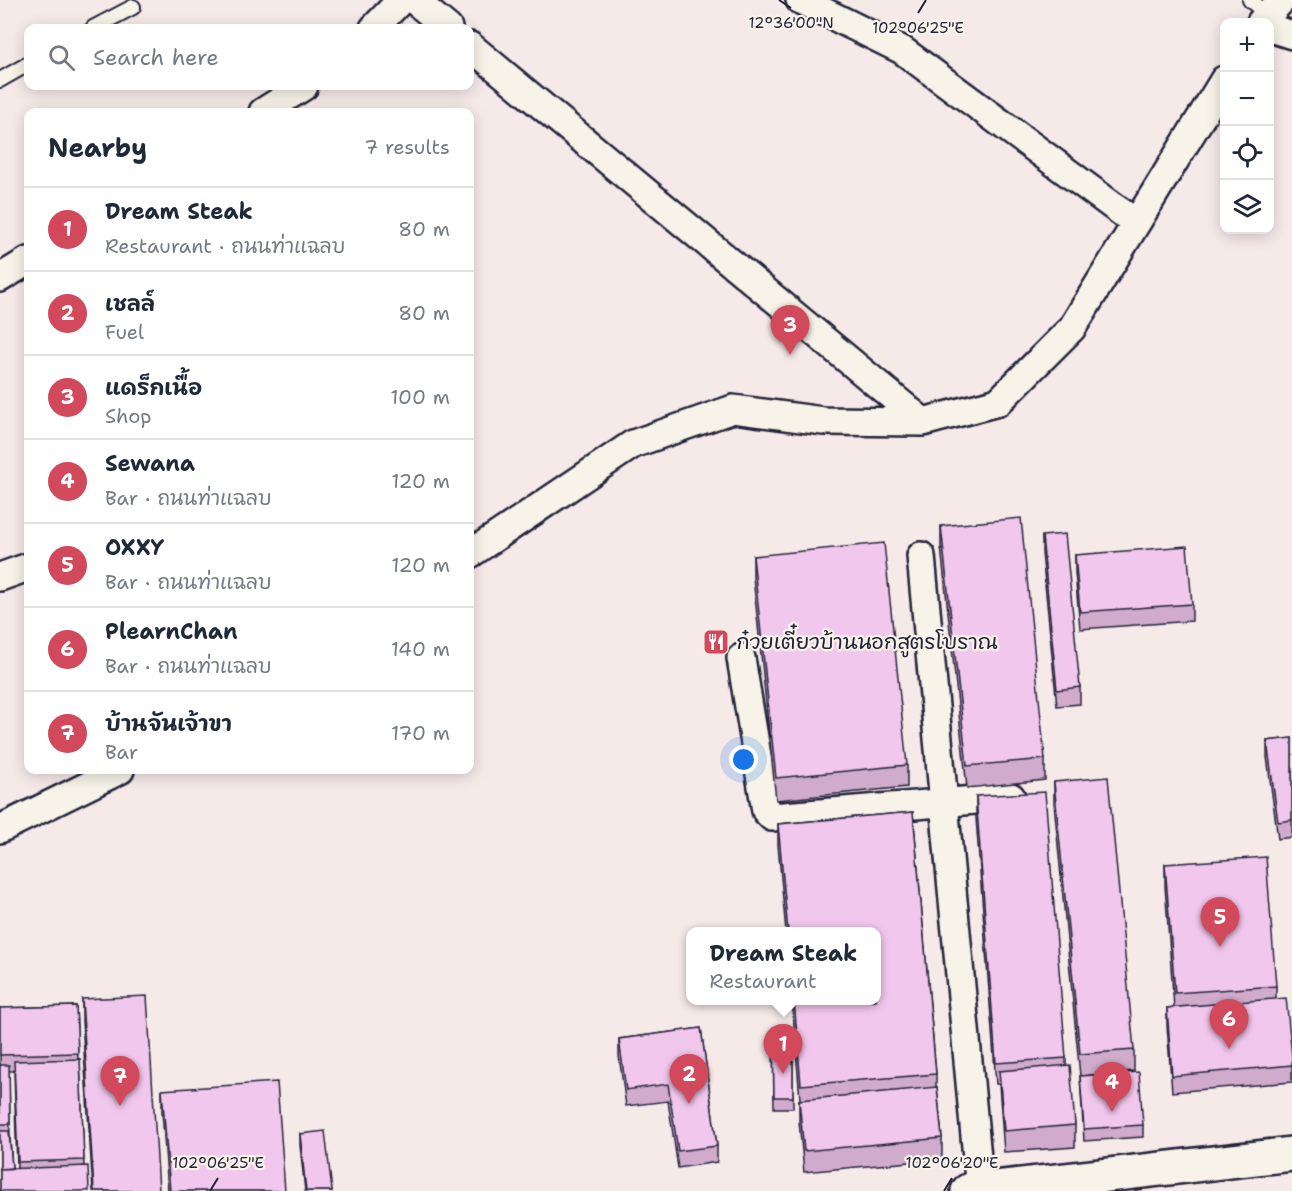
<!DOCTYPE html>
<meta charset="utf-8">
<style>
body{margin:0;font-family:"Shantell Sans","Playpen Sans Thai",sans-serif;background:#f6f6f7;color:#1f2937}
.controls{position:absolute;right:18px;top:18px;display:grid;overflow:hidden;border-radius:12px;box-shadow:0 3px 15px #0003}
.controls button{width:54px;height:54px;display:grid;place-items:center;padding:0;border:0;border-bottom:2px solid #e0e1e3;background:#fff;color:#1f2937;font:30px sans-serif}
.you{position:absolute;left:744px;top:760px;width:21px;height:21px;margin:-15px;border:4px solid #fff;border-radius:50%;background:#1a73e8;box-shadow:0 0 0 9px #1a73e833}
.badge{display:grid;place-items:center;width:39px;height:39px;border-radius:50%;background:#d1495b;color:#fff;font-size:20px;font-weight:700}
.pin{position:absolute;translate:-50% -50px;filter:drop-shadow(0 2px 3px #0008)}
.pin::after{content:'';position:absolute;top:32px;width:21px;height:18px;background:inherit;clip-path:polygon(0 0,100% 0,50% 100%)}
.popup{position:absolute;left:686px;top:927px;width:195px;height:78px;box-sizing:border-box;display:grid;place-content:center;border-radius:12px;background:#fff;filter:drop-shadow(0 2px 4px #0005);font-size:20px;white-space:nowrap;color:#747a83}
.popup b{font-size:22px;color:#1f2937}
.popup::after{content:'';position:absolute;left:50%;top:100%;margin-left:-12px;border:12px solid transparent;border-top-color:#fff}
.list{margin:0;padding:0;list-style:none}
h2{display:flex;justify-content:space-between;align-items:center;height:78px;margin:0;padding:0 24px;font-size:26px}
h2 small{font-size:20px;font-weight:400;color:#747a83}
.list li{display:grid;grid-template-columns:39px 1fr auto;gap:18px;align-items:center;box-sizing:border-box;height:84px;padding:0 24px;border-top:2px solid #e0e1e3}
.list b{display:block;font-size:22px;white-space:nowrap}
.list p{margin:0;font-size:20px;white-space:nowrap;color:#747a83}
.list em{font-size:20px;font-style:normal;color:#747a83}
.icon{flex:none;width:33px;height:33px;fill:none;stroke:currentColor;stroke-width:2;stroke-linecap:round;stroke-linejoin:round}
.map{position:relative;flex:none;width:1292px;height:1191px;overflow:hidden}
.search{position:absolute;background:#fff;box-shadow:0 3px 15px #0003;left:24px;top:24px;width:450px;height:66px;display:flex;align-items:center;gap:15px;box-sizing:border-box;padding:0 21px;border-radius:12px;color:#747a83;font-size:22px}
.panel{position:absolute;background:#fff;box-shadow:0 3px 15px #0003;left:24px;top:108px;width:450px;height:666px;border-radius:12px}
.map>svg:first-child{display:block}
.lines{fill:none;stroke-linecap:round;stroke-linejoin:round}
.service-casing{stroke:#22223b;stroke-width:18}
.minor-casing{stroke:#22223b;stroke-width:32}
.secondary-casing{stroke:#22223b;stroke-width:38}
.service{stroke:#f7f3e8;stroke-width:14}
.minor{stroke:#f7f3e8;stroke-width:27}
.secondary{stroke:#f7f3e8;stroke-width:33}
.wall{fill:#d0abcc;stroke:#22223b;stroke-width:1.5;fill-rule:evenodd}
.building{fill:#f2c7ed;stroke:#22223b;stroke-width:1.5}
.ticks{fill:none;stroke:#22223b;stroke-width:2}
.labels{text-anchor:middle;dominant-baseline:central;stroke-width:4.5;stroke-linejoin:round;paint-order:stroke}
.poi-label{font-size:21px;fill:#22223b;stroke:#f7f3e8;text-anchor:start}
.ticks-label{font-size:15px;text-anchor:middle;fill:#22223b;stroke:#f7f3e8;stroke-width:4.5;stroke-linejoin:round;paint-order:stroke}
</style>
<div class="map">
<svg width="1292" height="1191" viewBox="0 0 1292 1191">
<rect width="100%" height="100%" fill="#f6eae9"/>
<filter id="ink" filterUnits="userSpaceOnUse"><feTurbulence type="fractalNoise" baseFrequency=".0167" numOctaves="2"/><feDisplacementMap in="SourceGraphic" scale="12" xChannelSelector="R" yChannelSelector="G"/><feConvolveMatrix kernelMatrix="1 2 1 2 8 2 1 2 1" color-interpolation-filters="sRGB"/></filter>
<g filter="url(#ink)">
<g class="lines">
<g class="service-casing">
<path id="service" d="M1250,0L1268,15
M93,28L133,7
M0,80L28,64"/>
</g>
<g class="minor-casing">
<path id="minor" d="M414,0L448,28
M800,0L902,50L1136,223
M1261,22L1282,0
M374,28L401,0
M1270,28L1292,35
M470,46L923,422
M263,112L304,86
M0,278L28,261
M470,554L633,444L733,409L823,421L923,422L998,402L1072,328L1224,80
M921,556L980,1190
M0,577L28,567
M741,658L766,811L772,817L1011,797
M0,829L120,770"/>
</g>
<g class="secondary-casing">
<path id="secondary" d="M968,1191L1292,1154"/>
</g>
<use href="#service" class="service"/>
<use href="#minor" class="minor"/>
<use href="#secondary" class="secondary"/>
</g>
<path class="wall" d="M941,526L1045,759V780L967,788L941,547Z
M1042,536L1080,687V704L1057,706L1042,553Z
M1075,555L1192,604V621L1080,629L1075,572Z
M753,556L907,765V787L776,800L753,577Z
M1292,738V837L1278,839L1267,757V741Z
M1054,782L1134,1050V1071L1080,1076L1054,803Z
M976,796L1066,1058V1065L1075,1125V1147L1004,1152L999,1084H996L976,818Z
M913,812L936,1074V1087H937L942,1138V1159L804,1172L799,1121V1100L800,1099L792,1000H876V932H786L778,845V824Z
M1165,864L1276,986V999L1292,1056V1082L1172,1092L1167,1025V1008L1174,1007L1165,886Z
M82,999L159,1191H93L82,1021Z
M76,1006L78,1059H80L84,1166L0,1191V1008ZM9,1071H14L17,1168H12L10,1136Z
M701,1028L717,1146V1162L678,1168L668,1101L626,1106L619,1056V1039Z
M773,1028H793V1108H774Z
M1080,1076L1143,1125V1137L1084,1141Z
M162,1090L285,1191H168L162,1111Z
M300,1134L332,1191H305L300,1145Z"/>
<path class="building" d="M1021,518L1045,759L967,766L941,526Z
M1065,534L1080,687L1057,690L1042,536Z
M884,543L907,765L776,778L753,556Z
M1187,546L1192,604L1080,612L1075,555Z
M1292,738V820L1278,822L1267,741Z
M1108,777L1134,1050L1080,1054L1054,782Z
M1045,792L1066,1058L996,1063L976,796Z
M913,812L936,1074L801,1085L794,1000H876V932H788L778,824Z
M1266,857L1276,986L1175,993L1165,864Z
M147,996L159,1191H94L82,999Z
M1286,998L1292,1056V1065L1172,1076L1167,1008Z
M76,1006L78,1053L0,1055V1008Z
M701,1028L717,1146L678,1151L668,1084L626,1090L619,1039Z
M773,1028H793V1097H774Z
M80,1059L84,1160L18,1162L14,1061Z
M0,1065H9L10,1124H0Z
M1070,1065L1075,1125L1004,1131L999,1071Z
M1139,1072L1143,1125L1084,1129L1080,1076Z
M277,1082L285,1191H170L162,1090Z
M937,1087L942,1138L804,1151L799,1100Z
M0,1131H9L12,1168L0,1169Z
M325,1131L332,1191H306L300,1134Z
M88,1166L89,1191H0V1169Z"/>
</g>
<path class="ticks" d="M779,0L791,8M918,13L926,0M210,1191L218,1178M944,1191L952,1178"/>
<defs>
<g id="restaurant-square" transform="scale(1.35)"><rect x="-9" y="-9" width="18" height="18" rx="4" fill="#d1495b" stroke="#f7f3e8"/><path d="M-5-6h1v4h1v-4h1v4h1v-4h1v5L-1.5 .5V6h-2V.5L-5-1ZM5-6V6H3V1.5H1.5Q1.5-4 5-6Z" fill="#fff"/></g>
</defs>
<g fill-rule="evenodd">
<use href="#restaurant-square" x="716" y="642"/>
</g>
<g class="labels">
<g class="poi-label">
<text x="736" y="642">ก๋วยเตี๋ยวบ้านนอกสูตรโบราณ</text>
</g>
</g>
<g class="ticks-label">
<text x="791" y="28">12°36'00"N</text>
<text x="918" y="33">102°06'25"E</text>
<text x="218" y="1168">102°06'25"E</text>
<text x="952" y="1168">102°06'20"E</text>
</g>
</svg>
<div class="controls">
<button>+</button>
<button>−</button>
<button><svg class="icon" aria-label="locate" viewBox="0 0 24 24"><circle cx="12" cy="12" r="6"/><path d="M12 2v4M12 18v4M2 12h4M18 12h4"/></svg></button>
<button><svg class="icon" aria-label="layers" viewBox="0 0 24 24"><path d="M12 4l9 5-9 5-9-5zM3 14l9 5 9-5"/></svg></button>
</div>
<div class="you"></div>
<div class="pin badge" style="left:783px;top:1074px">1</div>
<div class="popup"><b>Dream Steak</b>Restaurant</div>
<div class="pin badge" style="left:689px;top:1104px">2</div>
<div class="pin badge" style="left:790px;top:355px">3</div>
<div class="pin badge" style="left:1112px;top:1112px">4</div>
<div class="pin badge" style="left:1220px;top:947px">5</div>
<div class="pin badge" style="left:1229px;top:1049px">6</div>
<div class="pin badge" style="left:120px;top:1106px">7</div>
<div class="search"><svg class="icon" aria-label="search" viewBox="0 0 24 24"><circle cx="10" cy="10" r="6"/><path d="M15 15l6 6"/></svg>Search here</div>
<section class="panel">
<h2>Nearby<small>7 results</small></h2>
<ul class="list">
<li><span class="badge">1</span><div><b>Dream Steak</b><p>Restaurant · ถนนท่าแฉลบ</p></div><em>80 m</em></li>
<li><span class="badge">2</span><div><b>เชลล์</b><p>Fuel</p></div><em>80 m</em></li>
<li><span class="badge">3</span><div><b>แดร็กเนื้อ</b><p>Shop</p></div><em>100 m</em></li>
<li><span class="badge">4</span><div><b>Sewana</b><p>Bar · ถนนท่าแฉลบ</p></div><em>120 m</em></li>
<li><span class="badge">5</span><div><b>OXXY</b><p>Bar · ถนนท่าแฉลบ</p></div><em>120 m</em></li>
<li><span class="badge">6</span><div><b>PlearnChan</b><p>Bar · ถนนท่าแฉลบ</p></div><em>140 m</em></li>
<li><span class="badge">7</span><div><b>บ้านจันเจ้าขา</b><p>Bar</p></div><em>170 m</em></li>
</ul>
</section>
</div>
